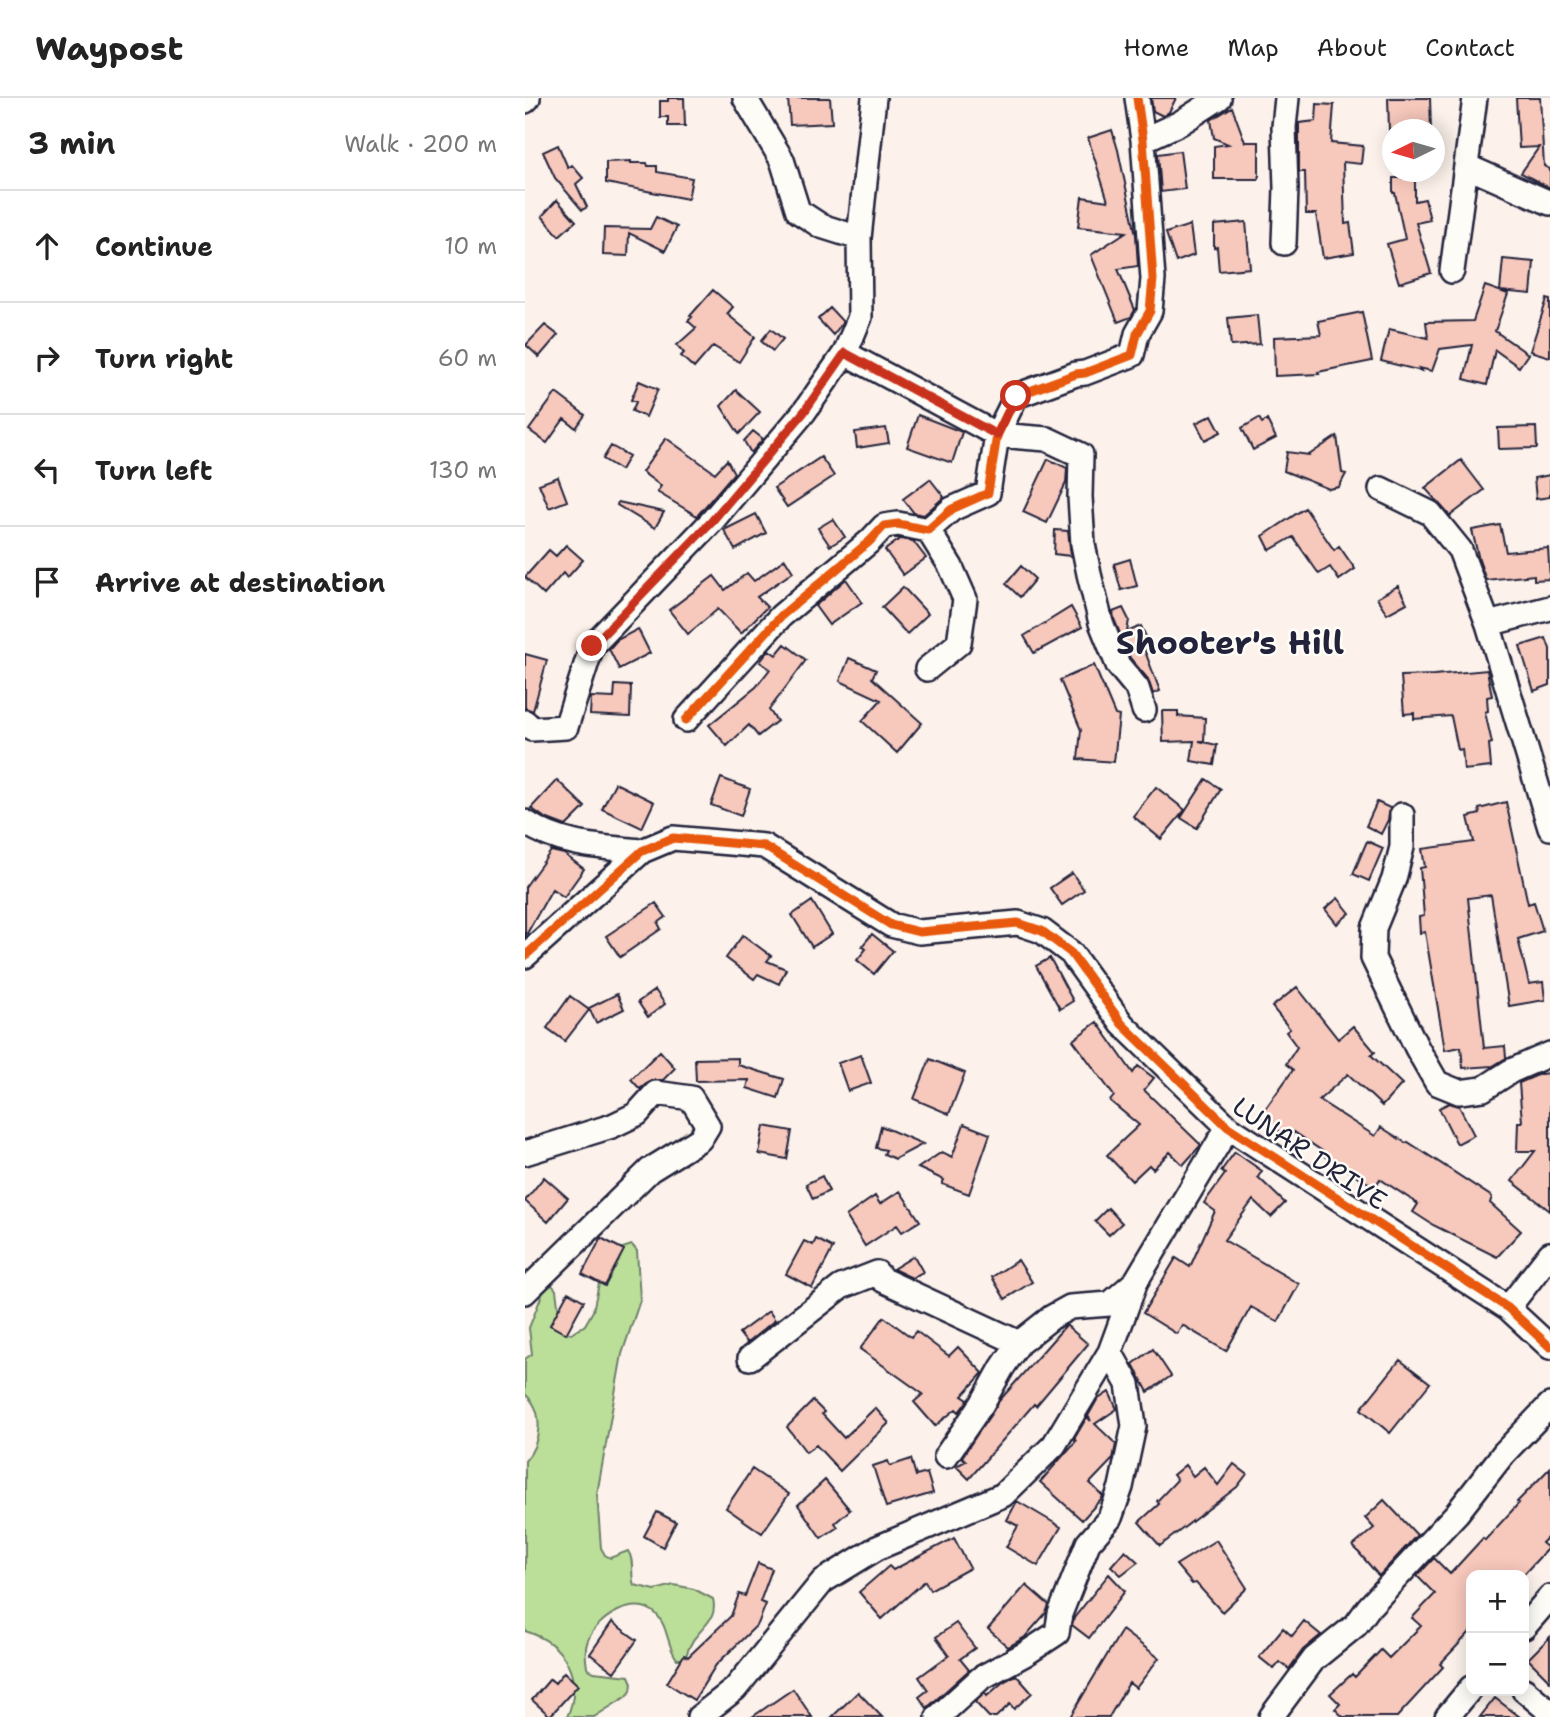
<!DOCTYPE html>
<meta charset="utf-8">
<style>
body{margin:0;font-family:"Shantell Sans",sans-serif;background:#f2f2f2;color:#222}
.controls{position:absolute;right:21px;bottom:21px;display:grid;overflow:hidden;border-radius:14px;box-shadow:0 4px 18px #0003}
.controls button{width:63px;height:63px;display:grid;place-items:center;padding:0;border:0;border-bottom:2px solid #e0e0e0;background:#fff;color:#222;font:35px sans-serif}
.compass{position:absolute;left:857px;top:21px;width:63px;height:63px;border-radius:50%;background:#fff;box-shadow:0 4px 18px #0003;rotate:265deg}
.stop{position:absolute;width:21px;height:21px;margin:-16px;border:5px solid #c8321e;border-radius:50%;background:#fff}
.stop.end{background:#c8321e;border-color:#fff;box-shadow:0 2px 7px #0008}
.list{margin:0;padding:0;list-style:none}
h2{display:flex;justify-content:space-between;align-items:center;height:91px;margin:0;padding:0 28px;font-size:30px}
h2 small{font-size:23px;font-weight:400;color:#767676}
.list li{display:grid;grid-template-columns:46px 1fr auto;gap:21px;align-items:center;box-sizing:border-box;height:112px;padding:0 28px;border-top:2px solid #e0e0e0}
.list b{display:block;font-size:26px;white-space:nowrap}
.list em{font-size:23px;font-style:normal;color:#767676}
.icon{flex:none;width:38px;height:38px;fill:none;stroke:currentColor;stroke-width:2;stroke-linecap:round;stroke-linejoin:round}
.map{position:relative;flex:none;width:1025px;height:1619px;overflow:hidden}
header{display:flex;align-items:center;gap:42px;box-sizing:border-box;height:98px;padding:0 35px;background:#fff;border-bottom:2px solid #e0e0e0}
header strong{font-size:33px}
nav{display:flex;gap:38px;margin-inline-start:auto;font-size:24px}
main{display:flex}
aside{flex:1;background:#fff}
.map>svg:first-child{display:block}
.green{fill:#bbdf99;stroke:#6e806a;stroke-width:2}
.building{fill:#f7c8bc;stroke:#22223b;stroke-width:2}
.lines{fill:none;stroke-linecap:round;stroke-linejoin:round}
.minor-casing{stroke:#22223b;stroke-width:28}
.minor{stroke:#fdfcf7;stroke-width:23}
.cycleway-casing{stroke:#fdfcf7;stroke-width:13}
.cycleway{stroke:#e8590c;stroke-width:9}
.route{stroke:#c8321e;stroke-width:9}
.labels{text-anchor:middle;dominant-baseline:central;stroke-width:5;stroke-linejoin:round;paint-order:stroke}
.street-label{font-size:26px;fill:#22223b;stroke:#fdfcf7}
.district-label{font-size:33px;font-weight:bold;fill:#22223b;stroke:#fdfcf7}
</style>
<header>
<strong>Waypost</strong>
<nav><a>Home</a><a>Map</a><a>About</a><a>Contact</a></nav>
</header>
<main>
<aside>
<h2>3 min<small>Walk · 200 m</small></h2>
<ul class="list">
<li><svg class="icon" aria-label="ahead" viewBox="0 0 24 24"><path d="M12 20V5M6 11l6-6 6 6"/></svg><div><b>Continue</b></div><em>10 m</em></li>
<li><svg class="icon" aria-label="right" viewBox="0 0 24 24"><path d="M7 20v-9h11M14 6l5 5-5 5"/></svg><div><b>Turn right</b></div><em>60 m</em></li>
<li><svg class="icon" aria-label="left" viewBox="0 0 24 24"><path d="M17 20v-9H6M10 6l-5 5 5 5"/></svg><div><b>Turn left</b></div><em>130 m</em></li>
<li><svg class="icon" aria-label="arrive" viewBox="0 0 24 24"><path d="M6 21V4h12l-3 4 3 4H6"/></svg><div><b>Arrive at destination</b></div></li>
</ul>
</aside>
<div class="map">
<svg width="1025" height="1619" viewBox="0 0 1025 1619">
<rect width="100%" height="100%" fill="#fcf2eb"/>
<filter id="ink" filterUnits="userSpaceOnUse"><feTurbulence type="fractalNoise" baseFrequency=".0143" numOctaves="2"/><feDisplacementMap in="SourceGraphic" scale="14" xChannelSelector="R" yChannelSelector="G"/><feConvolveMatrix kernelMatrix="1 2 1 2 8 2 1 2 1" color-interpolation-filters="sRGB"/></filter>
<g filter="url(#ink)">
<path class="green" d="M107,1147L112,1153L115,1202L97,1256L72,1396L76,1450L80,1457L85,1460L103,1453C110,1463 105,1476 109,1487L130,1492L149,1487L169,1491L188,1501C192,1518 183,1524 173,1536C166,1543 163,1552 160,1561H152C142,1549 143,1527 131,1516C110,1496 72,1520 63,1542C59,1552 61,1561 62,1570L69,1574L104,1578L107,1585L106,1593L102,1598L69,1619H42C59,1580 40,1545 0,1533V1363C16,1345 20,1313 0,1296V1261L7,1256L4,1230L20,1189L27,1187L31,1192L36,1232L46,1236L60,1227L68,1213L78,1167L88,1153Z"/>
<path class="building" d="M143,0H159L160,28H143V19H135V3H143Z
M263,0H305L307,25L265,27Z
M626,0H651L644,14L638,18L628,13Z
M863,0H905L906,32H864Z
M991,0H1015L1019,68L1025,71V90L996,75L1014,49L994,50Z
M792,6L809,7L806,45L838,48L836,66L818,64L820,126L825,125L829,155L798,160L791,116H781L780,74H774V25L791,23Z
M707,9L720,44H734V81H689V48L703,46L689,40L686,22Z
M587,32L593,52L611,137L613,168L593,171L610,212L606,219L593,224L566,157L601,134L553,129L557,99L583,103L563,40Z
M33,47L43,70L47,67L58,80L51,86L62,109L57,112L30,80L18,54Z
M655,53L660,91L636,94L633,56Z
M106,63V65H122L123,68H132V74L167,80L163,101L81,85V64Z
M868,80H890V103L900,101L905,122L891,125L906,175L874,185L862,146L880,141L870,95H868Z
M32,102L51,123L34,138L17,118Z
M131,119L152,129L140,153L104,135L103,158L78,157L79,130L125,131Z
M721,124L725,170L694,173L692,149L689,150V127Z
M665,127L669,157L651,164L641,135Z
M978,161L1009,164L1006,196L975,193Z
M960,188L983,196L970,233L1003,256L994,269L970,252L962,287L939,281L947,247L915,251L907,273L894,270L896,273L856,263L864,231L903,240L901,224L948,223Z
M188,192L208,209L202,216L230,239L214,264L188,248L169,270L156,258L159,255L152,247L171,230L163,223L167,219L165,218Z
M1022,201L1025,202V259L1005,253Z
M305,210L318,224L308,237L293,221Z
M837,214L847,263L793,274L794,276L750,278L749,239L796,237L793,223Z
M732,217L735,246L706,248L703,220Z
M20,227L33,237L14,259L1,247Z
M246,231L258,241L248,253L236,243Z
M114,283L133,291L121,319L107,313L111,304L106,302Z
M211,292L235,314L214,336L196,308Z
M31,295L60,317L51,330L39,321L22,345L4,332Z
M393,317L437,334L427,365L382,349Z
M687,317L696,334L680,342L671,325Z
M734,320L737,325L742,322L751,340L728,352L717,330Z
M1011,329L1012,350L974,351L973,330Z
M361,330L364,345L332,350L330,334Z
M228,333L238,341L226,355L219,343Z
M812,338L817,375L821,376L814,389L804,391L759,373L762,354L784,357Z
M141,340L190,375L202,362L209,375L172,418L132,394L136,388L117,374Z
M86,348L104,358L96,372L78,361Z
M296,359L309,378L262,409L249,390Z
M523,361L542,370L541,385L522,425L498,414Z
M936,362L959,392L925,418L900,390Z
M1025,377V399L1011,401L1009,380Z
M33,379L42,403L24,410L14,386Z
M405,381L419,399L399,417L389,415L378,401Z
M93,404L139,414L130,430L92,407Z
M780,410L809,452L814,448L830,471L814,482L805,469L794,476L768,439L745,452L738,438Z
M231,416L241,435L210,452L199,432Z
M308,421L320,439L305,448L293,430Z
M975,427L981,454L1023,450L1025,481L1009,482V477L961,482L954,462L947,432Z
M530,432L543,433L546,458L529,456Z
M375,441L388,443L401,460L378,477L360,452Z
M41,447L58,462L42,480L38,475L19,497L0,479L24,452L31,458Z
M260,461L268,474L232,499L242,509L216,535L193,511L163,536L144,512L189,478L200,492L222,475L229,483Z
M605,461L612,488L596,492L589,466Z
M496,468L510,481L495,499L481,486Z
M321,481L337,504L304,527L290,508Z
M873,488L882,505L862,516L852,500Z
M378,489L403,516L382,536L357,509Z
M546,509L557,529L509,555L499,538Z
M598,510L604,522L602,534L616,528L624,545L618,548L635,593L628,596L623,581L605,560L589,521L588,514Z
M113,531L125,555L94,571L84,551L92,542Z
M1021,540L1025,551V587L1009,593L995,548Z
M260,546L281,562L244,612L252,623L233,638L224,627L202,648L184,627L231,589L245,571L235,564L244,552L251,557Z
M0,556L22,562L8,613L0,610Z
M324,560L351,572L347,580L397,625L372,655L337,623L356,602L315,583Z
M569,567L590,617L594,618L589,664L553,661L556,632L535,582Z
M962,572L967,598L962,599L963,613L960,614L967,645L964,646L966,669L939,672L937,651L933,652L926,618L889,621V615L879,616L876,578L909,577Z
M90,587L106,588L105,619L65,617L66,599L89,600Z
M637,613H653V618L680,620L679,643H674L692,647L689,667L666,663L669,643L638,644Z
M196,680L225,691L216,718L186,707Z
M681,681L696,691L672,730L656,720Z
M32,682L60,709L41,728L20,720L6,710Z
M90,685L129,704L117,730L77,711Z
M631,689L660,712L636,741L608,718Z
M852,704L865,710L863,722L856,736L841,728Z
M981,704L1003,806L1009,804L1018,833L993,841L1004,886L1018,884L1020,902L984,908L966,797L943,800L959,950L980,948L981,960L968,968L938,970L936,949L920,952L900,834L895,835L894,819L899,818L895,770L900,769L897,751L949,744L943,719L955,716L954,711Z
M842,743L858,750L844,783L828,776Z
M26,753L39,756L59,771L39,799L27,791L0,839V789Z
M547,775L559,792L537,807L525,790Z
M813,800L825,815L812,826L800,811Z
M287,803L307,836L287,849L267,817Z
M131,805L141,819L133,825L136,831L95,859L81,838Z
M347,836L368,853L349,876L332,862L341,851L337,848Z
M218,837L246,858L242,863L261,871L254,886L233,876L229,881L201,860Z
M525,860L548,903L535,911L511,868Z
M772,889L813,941L828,928L850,954L846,957L877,986L857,1008L823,976L794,1002L850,1038L856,1029L881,1045L883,1044L967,1099L965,1105L996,1133L972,1159L908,1127L888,1114L893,1106L855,1081L850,1089L796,1056L797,1053L769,1034L764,1041L735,1018L768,972L761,966L772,949L761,934L765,931L747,909Z
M130,892L140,906L123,919L113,904Z
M92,896L99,911L71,925L64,910Z
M45,898L64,912L40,943L22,930Z
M572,924L608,975L613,968L629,980L619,992L676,1047L658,1067L645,1054L628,1071L624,1067L607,1083L582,1057L614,1027L585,1003L589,998L548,942Z
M135,953L150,970L138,982H126L115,991L106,981Z
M336,957L346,985L323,993L313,965Z
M213,960V967L259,981L253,1000L222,990L224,982L171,983L170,961Z
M405,961L440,975L424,1016L389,1001Z
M1025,975V1113L987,1083L1010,1053H992L993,1024H997L994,985L1015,976Z
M924,1005L934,1008L949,1037L932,1046L914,1010Z
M439,1026L465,1036L444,1096L417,1086L419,1082L393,1070L417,1054L427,1059Z
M239,1028L267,1033L262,1061L234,1056Z
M356,1028L398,1046L370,1061L359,1056L361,1052L351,1050Z
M710,1054L737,1073L733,1079L760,1105L746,1119L728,1102L699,1142L774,1186L753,1224L726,1209L701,1253L657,1227L652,1236L618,1215L651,1160L665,1169L690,1113L679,1105L700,1076L696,1073Z
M297,1078L304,1093L288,1101L281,1086Z
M19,1079L43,1100L23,1124L0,1103Z
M375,1093L395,1123L377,1134L372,1127L340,1148L321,1118L350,1098L355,1106Z
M583,1110L597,1125L584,1137L570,1123Z
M76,1140L99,1152L80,1188L57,1176Z
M291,1141L308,1150L287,1190L261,1176L279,1143L288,1147Z
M389,1158L398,1174L387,1180L368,1171Z
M493,1162L507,1184L480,1201L467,1179Z
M43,1194L59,1203L41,1236L25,1227Z
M244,1213L250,1222L222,1245L214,1235Z
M359,1219L386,1239L391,1233L424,1258L433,1249L458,1275L437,1298L443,1302L434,1314L431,1311L410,1328L389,1304L398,1296L335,1251Z
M541,1227L563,1246L511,1308L509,1306L444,1381L431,1368L441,1363L437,1359L474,1303Z
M628,1251L646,1278L623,1294L608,1266Z
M875,1262L905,1285L865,1335L836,1311Z
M584,1294L592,1311L570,1326L591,1346L588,1361L565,1385L578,1398L577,1400L557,1422L515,1384L551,1343L549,1341L562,1319L566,1323L563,1318L572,1302Z
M288,1303L299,1314L297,1316L319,1340L350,1310L364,1325L315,1373L291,1347L281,1354L262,1329Z
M386,1361L391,1378L402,1375L408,1395L361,1409L348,1368L363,1363L365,1368Z
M709,1366L722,1376L712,1389L635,1448L614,1424L634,1406L632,1403L652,1382L648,1377L660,1367L668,1378L679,1369L693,1387Z
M1025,1370V1437L1017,1445L1023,1450L998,1477H946V1533L915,1566L918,1569L872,1619H818L810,1611L815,1606L805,1596L827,1576L830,1579L856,1552L864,1560L896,1528L887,1520L910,1496L892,1478L909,1460L925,1476L958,1440L960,1442L994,1405L992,1404Z
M227,1371L264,1396L237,1435L201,1410Z
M300,1382L325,1412L310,1425L313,1429L296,1440L273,1407Z
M859,1402L892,1437L854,1478L828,1448L849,1430L840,1420Z
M492,1403L536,1429L513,1468L481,1449L493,1428L482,1422Z
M132,1414L151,1424L138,1449L119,1438Z
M429,1440L445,1470L405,1492L400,1483L357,1521L334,1494L364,1468L368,1472Z
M691,1442L722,1490L697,1514L671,1485L667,1486L651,1467Z
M600,1452L613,1464L596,1477L586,1468Z
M233,1465L247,1471L235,1504L241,1506L233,1526L191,1567L169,1602L142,1585L159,1557L163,1559L206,1518L214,1496L220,1498Z
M584,1476L600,1493L564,1540L547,1527L549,1520Z
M501,1487L524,1507L521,1515L500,1539L483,1549L463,1531Z
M779,1523L796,1537L778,1552L764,1571L755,1564L749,1571L734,1559L758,1530L767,1538Z
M87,1524L112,1542L89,1574L65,1556Z
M431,1525L450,1550L435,1561L444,1572L402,1610L394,1599L403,1592L394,1579L424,1557L411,1539Z
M597,1532L634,1560L611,1590L604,1585L584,1619H545Z
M1025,1539V1583L1003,1561Z
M39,1574L53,1587L25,1618L7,1602L25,1581L30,1585Z
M491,1577L507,1595L489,1611L485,1606L471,1619H464L450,1604L460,1595L462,1598L478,1584Z
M268,1591L287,1619H227Z
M333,1594L357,1619H307Z
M970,1600L995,1619H955Z"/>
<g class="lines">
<g class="minor-casing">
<path id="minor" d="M220,0L257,62L273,113L296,128L334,140
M0,3L3,0
M618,42L655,25L694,0
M941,68L1025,105
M759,145L761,90L759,29L762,0
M927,173L950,0
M320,255L472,337L522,341L556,357L555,399L558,446L564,476L576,525L593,567L612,590L619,612
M856,391L905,415L935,452L963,526L1025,730
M963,526L1025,510
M402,571L434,545L440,501L426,469L403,432
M161,622L256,518L345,443L359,428L373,426L403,432L427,411L463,395L472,337L491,298L551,276L560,275L607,257L612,236L625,213L628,181L618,42L612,0
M0,624L7,631L41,629L67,548L187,423L279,314L320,255L335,219L334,140L349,0
M877,717V749L869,781L849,830L848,860L892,950L912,985L934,994L958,991L986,973L1025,956
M0,724C35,748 76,749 117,753
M0,858L117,753L148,740L239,748L366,827L394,834L493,825L517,833L546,855L597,926L703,1029L983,1210L1025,1249
M0,1055L87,1028L112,1016L131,995L166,1000L183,1028L175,1041L125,1072L0,1194
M983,1210L1025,1156
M225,1260L316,1189L352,1175L358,1182L494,1245
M421,1358L457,1306L477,1270L494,1245L527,1219L545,1209L585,1206L609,1185
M999,1529L1025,1499
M999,1592L1025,1614
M174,1619L210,1591L298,1483L352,1450L478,1397L529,1347L585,1254L611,1183L703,1029
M413,1619L456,1580L500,1556L532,1535L535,1516L563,1445L585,1420L596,1389L609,1328L603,1286L585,1254
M746,1619L789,1561L831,1527L844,1509L932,1415L979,1355L1025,1307
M922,1619L946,1590"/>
</g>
<use href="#minor" class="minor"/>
<g class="cycleway-casing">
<path id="cycleway" d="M161,622L256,518L345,443L359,428L373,426L403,432L427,411L463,395L472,337L491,298L551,276L560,275L607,257L612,236L625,213L628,181L618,42L612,0
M0,858L117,753L148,740L239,748L366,827L394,834L493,825L517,833L546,855L597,926L703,1029L983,1210L1025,1249"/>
</g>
<use href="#cycleway" class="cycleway"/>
</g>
</g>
<g class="lines" filter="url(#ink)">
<path class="route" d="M67,548L187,423L279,314L320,255L472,337L491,298"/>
</g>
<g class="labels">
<g class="street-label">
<text transform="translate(785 1055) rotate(34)">LUNAR DRIVE</text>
</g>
<g class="district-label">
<text x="705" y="544">Shooter's Hill</text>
</g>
</g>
</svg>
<div class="controls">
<button>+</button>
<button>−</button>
</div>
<svg class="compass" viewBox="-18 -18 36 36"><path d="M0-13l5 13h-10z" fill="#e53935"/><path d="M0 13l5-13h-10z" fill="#767676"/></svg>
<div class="stop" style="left:491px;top:298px"></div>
<div class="stop end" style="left:67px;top:548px"></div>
</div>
</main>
